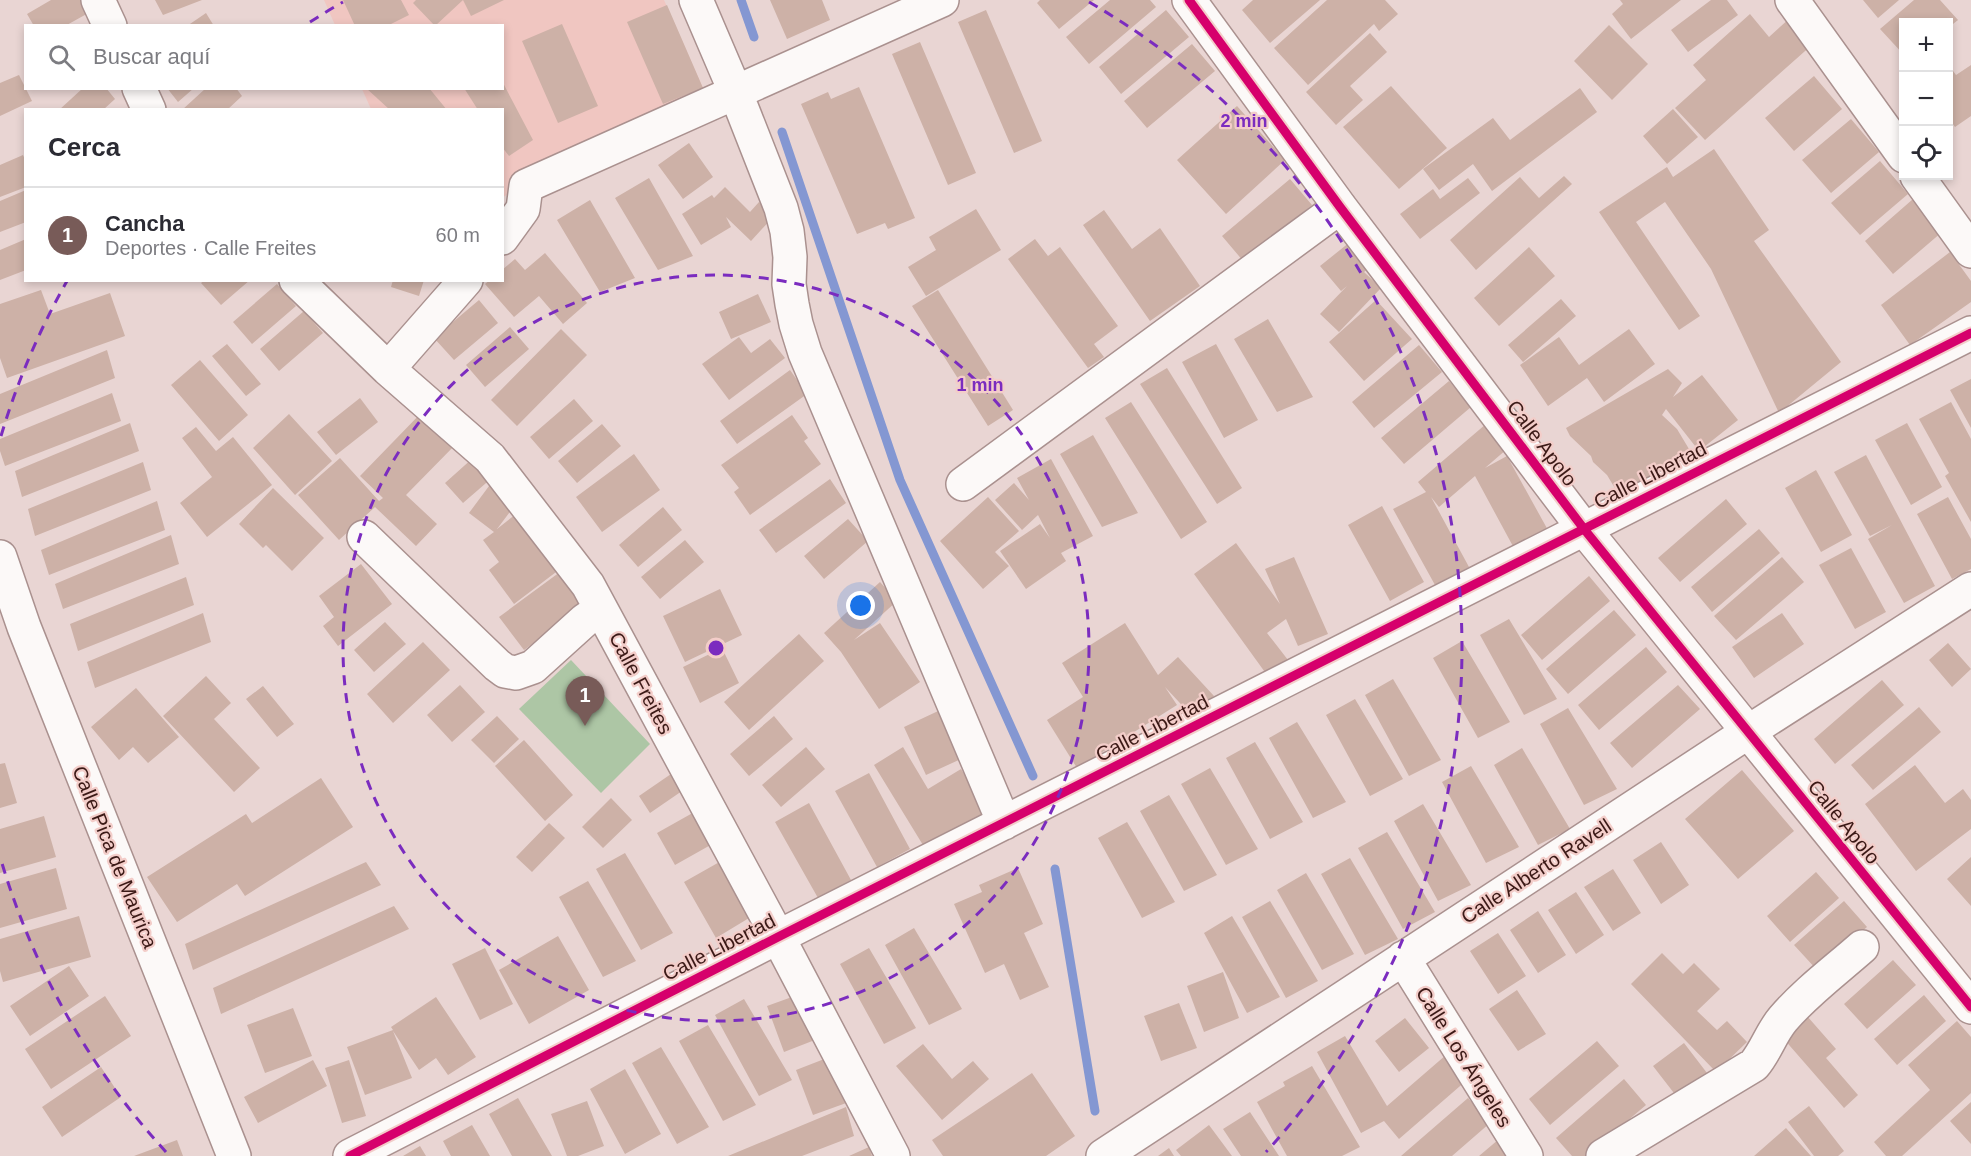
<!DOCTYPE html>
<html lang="es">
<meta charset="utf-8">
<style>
body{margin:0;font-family:Helvetica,sans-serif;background:#f2f2f3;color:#2b2b33}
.controls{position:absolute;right:18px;top:18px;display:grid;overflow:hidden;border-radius:0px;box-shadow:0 3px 9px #0003}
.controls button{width:54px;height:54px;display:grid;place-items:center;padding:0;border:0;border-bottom:2px solid #e1e1e2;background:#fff;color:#2b2b33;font:30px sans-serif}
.you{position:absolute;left:861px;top:606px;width:21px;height:21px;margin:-15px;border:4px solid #fff;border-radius:50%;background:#1a73e8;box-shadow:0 0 0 9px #1a73e833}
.badge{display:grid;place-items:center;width:39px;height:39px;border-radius:50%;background:#785b58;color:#fff;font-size:20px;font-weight:700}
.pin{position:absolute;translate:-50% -50px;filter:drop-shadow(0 2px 3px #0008)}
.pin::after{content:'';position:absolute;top:32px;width:21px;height:18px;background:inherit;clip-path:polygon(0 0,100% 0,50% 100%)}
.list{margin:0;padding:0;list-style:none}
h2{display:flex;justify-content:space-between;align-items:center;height:78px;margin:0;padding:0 24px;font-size:26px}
h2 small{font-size:20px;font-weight:400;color:#7c7c81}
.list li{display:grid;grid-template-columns:39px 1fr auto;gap:18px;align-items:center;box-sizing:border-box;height:96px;padding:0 24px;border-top:2px solid #e1e1e2}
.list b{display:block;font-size:22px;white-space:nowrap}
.list p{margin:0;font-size:20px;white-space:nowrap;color:#7c7c81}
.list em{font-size:20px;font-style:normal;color:#7c7c81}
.icon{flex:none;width:33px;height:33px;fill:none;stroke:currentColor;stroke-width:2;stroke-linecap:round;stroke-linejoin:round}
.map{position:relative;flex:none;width:1971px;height:1156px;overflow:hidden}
.search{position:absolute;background:#fff;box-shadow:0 3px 9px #0003;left:24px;top:24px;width:480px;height:66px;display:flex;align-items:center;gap:15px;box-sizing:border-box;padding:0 21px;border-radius:0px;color:#7c7c81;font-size:22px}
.panel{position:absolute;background:#fff;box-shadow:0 3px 9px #0003;left:24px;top:108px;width:480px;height:174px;border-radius:0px}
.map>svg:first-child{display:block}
.built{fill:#f0c6c1}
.green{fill:#adc6a5}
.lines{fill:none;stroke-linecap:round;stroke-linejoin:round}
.stream{stroke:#8497d2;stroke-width:9}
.building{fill:#cdb1a7}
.minor-casing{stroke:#aa918f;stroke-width:36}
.minor{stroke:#fcf9f8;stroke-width:33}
.cycleway-casing{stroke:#f3cdc9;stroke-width:13}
.cycleway{stroke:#d6006c;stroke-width:9}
.ring{fill:none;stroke:#7b2cbf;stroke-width:3;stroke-dasharray:10 8}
.labels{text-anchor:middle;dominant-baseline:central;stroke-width:4.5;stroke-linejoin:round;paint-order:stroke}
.street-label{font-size:20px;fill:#3b1916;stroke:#f3cdc9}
.centre{fill:#7b2cbf;stroke:#f3cdc9;stroke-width:3}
.ring-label{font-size:18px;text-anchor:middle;font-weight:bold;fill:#7b2cbf;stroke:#f3cdc9;stroke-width:4.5;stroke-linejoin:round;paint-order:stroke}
</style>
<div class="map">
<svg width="1971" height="1156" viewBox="0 0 1971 1156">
<rect width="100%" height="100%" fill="#e9d5d3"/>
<path class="built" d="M324,0H664L703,88L503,197L502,110L371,109L362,89L502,88V26L335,25Z"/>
<path class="green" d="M571,660L650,744L601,793L519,709Z"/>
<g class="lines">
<path class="stream" d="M741,0L754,37
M782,132L900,480L1033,776
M1055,869L1095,1111"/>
</g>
<path class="building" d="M51,0H86L92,11L65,26H34L27,14Z
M155,0H202L163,15Z
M343,0H401L409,15L387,26H355Z
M416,0H463L435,26L413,3Z
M463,0H504L471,16Z
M770,0H822L830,20L787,39Z
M1040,0H1094L1059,29L1037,3Z
M1110,0H1150L1156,7L1089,64L1066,37Z
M1253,0H1320L1270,43L1242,10Z
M1327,0H1385L1398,14L1379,31L1374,24L1308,85L1274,48Z
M1620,0H1681L1631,39L1612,14L1623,4Z
M1711,0H1727L1738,15L1688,52L1671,30Z
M1863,0H1899L1878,18Z
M1914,0H1940L1958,20L1948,28V22H1904V55L1880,29Z
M667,5L703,88L663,104L627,22Z
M986,10L1042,141L1014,153L958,22Z
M1166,10L1189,37L1121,94L1099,67Z
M206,13L214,26H187Z
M1750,14L1769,37L1790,18L1813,44L1705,140L1675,108L1706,80L1693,65Z
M562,24L598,106L558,123L522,41Z
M1609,25L1648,64L1612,100L1574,61Z
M1370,33L1387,52L1350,86L1363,100L1336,125L1306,92Z
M920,42L976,173L948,185L892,54Z
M1192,44L1215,71L1147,128L1124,101Z
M1948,64L1956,75L1971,65V116L1955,127L1948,117Z
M19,75L32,101L0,116V83Z
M1814,76L1842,109L1794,151L1765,118Z
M502,81L533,140L509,156L502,147V110H478L464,88H502Z
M1391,86L1447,148L1399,189L1343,127Z
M859,87L915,218L888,229L885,223L857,234L801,104L828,92L831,99Z
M83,88H106L115,99L103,110H59Z
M167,88H194L178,102Z
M206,88H236L242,96L227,110H182Z
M366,88H429L447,110H390Z
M1580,88L1597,112L1492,191L1473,164L1439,190L1423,169L1493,118L1510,140Z
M1237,106L1285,160L1226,214L1177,160Z
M1673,109L1698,137L1667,164L1643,136Z
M1851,119L1879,152L1831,193L1802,160Z
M689,143L713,177L683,199L658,165Z
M1714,149L1769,230L1754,241L1841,362L1779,413L1711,269L1665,202L1636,222L1700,316L1679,330L1599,212L1667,167L1673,177Z
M23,155L26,162V187L0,197V165Z
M1880,161L1908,194L1860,235L1831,203Z
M1564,176L1572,184L1476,270L1450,240L1520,177L1539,198Z
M649,178L693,256L658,270L615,198Z
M1468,178L1480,193L1420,239L1400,214L1433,189L1440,199Z
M1290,179L1312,205L1244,262L1222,236Z
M725,187L750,212L759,202L774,216L751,241L726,217L731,227L701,245L682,214L712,195L714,198Z
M26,190V222L0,232V201Z
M1913,199L1942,232L1893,274L1865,241Z
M590,200L635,278L600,292L557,220Z
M976,209L1001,250L926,296L908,267L936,250L929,237Z
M1104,210L1132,249L1160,228L1200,286L1150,321L1083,225Z
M1355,238L1376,262L1364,272L1381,288L1339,332L1320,314L1347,286L1341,291L1320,266Z
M26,239V270L0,280V250Z
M1035,239L1048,256L1060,247L1118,326L1094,344L1104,357L1088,368L1008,259Z
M1529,247L1555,276L1499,326L1474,298Z
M1950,252L1971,281V302L1910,345L1881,305Z
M545,253L587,303L563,324L539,296L514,317L485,284L490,280H502V270L515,259L525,270Z
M205,280H250L221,305L201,283Z
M393,280H424L419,296L391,287Z
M277,284L296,306L252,344L233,322Z
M41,290L50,314L110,293L125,336L7,378L0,358V304Z
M938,290L1013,410L988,426L912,306Z
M758,294L771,322L731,339L719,312Z
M1561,299L1576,316L1523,362L1508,345Z
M479,300L498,323L454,360L434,338Z
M1376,300L1412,339L1364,381L1329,342Z
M304,311L323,333L279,371L260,349Z
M1268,319L1313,397L1277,412L1234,339Z
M510,327L529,349L485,387L466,365Z
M561,329L587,355L517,426L491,400Z
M1629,329L1655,364L1604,402L1587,378L1548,406L1520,365L1559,337L1579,365Z
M739,337L751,353L770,339L785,358L729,400L702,364Z
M227,344L261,384L246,396L212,356Z
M1216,344L1258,420L1224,438L1182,362Z
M1419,345L1442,372L1374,428L1352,402Z
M107,350L115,378L0,424V394Z
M200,360L248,415L219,441L171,385Z
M1167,368L1242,488L1217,504L1140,384Z
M1668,369L1682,383L1673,397L1702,375L1738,420L1699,451L1666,409L1662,415L1677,429L1692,454L1619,495L1607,475L1593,462L1591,456L1570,436L1566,428Z
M790,370L807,394L737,444L720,421Z
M1971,379V428L1950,390Z
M1449,381L1471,407L1404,464L1381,438Z
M112,393L121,421L5,466L0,451V439Z
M360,398L378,422L336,455L317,432Z
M574,399L593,421L549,459L530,437Z
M1131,402L1207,522L1181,539L1105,418Z
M1951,402L1971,439V522L1945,476L1949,473L1919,419Z
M424,410L458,442L406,495L437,524L416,546L375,507L339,540L298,495L340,458L379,501L383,498L360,476Z
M289,414L332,461L295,495L253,448Z
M792,415L808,438L804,441L821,464L750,515L734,492L739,488L721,465Z
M130,423L139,451L22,497L15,471Z
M1907,423L1942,487L1911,505L1875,440Z
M602,424L621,446L577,483L558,461Z
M1486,424L1507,449L1485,468L1507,456L1549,532L1515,550L1475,476L1439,507L1431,497L1469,567L1435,585L1393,509L1426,492L1418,482Z
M196,427L216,451L233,437L272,485L207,537L180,503L212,477L182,438Z
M1093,435L1138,513L1102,527L1060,454Z
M634,454L660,490L602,532L576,497Z
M1866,455L1935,586L1904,603L1868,539L1892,525L1870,536L1834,472Z
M474,457L493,477L463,503L445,483Z
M1051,459L1093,536L1061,553L1066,561L1026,589L1000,551L1040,524L1050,538L1038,515L1022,530L995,500L1014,483L1029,500L1017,478Z
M143,462L151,490L35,536L28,509Z
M1816,470L1852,535L1821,552L1785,488Z
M830,479L846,503L776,553L759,530Z
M492,482L518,501L497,529L521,510L564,566L514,604L489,570L499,562L483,540L494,532L469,513Z
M273,488L324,538L292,571L266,545L263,548L239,524Z
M988,497L1019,531L995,552L1009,566L983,589L940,541Z
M1948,497L1971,539V569L1952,579L1917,514Z
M1726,499L1747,524L1680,582L1658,558Z
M157,501L165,530L49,575L41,550Z
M1382,506L1424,582L1390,601L1348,525Z
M663,507L682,530L638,567L619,545Z
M848,519L868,541L824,579L804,556Z
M1759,529L1780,553L1712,612L1691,587Z
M171,535L179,564L63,609L55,584Z
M685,540L704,562L660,599L641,577Z
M1236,543L1280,604L1265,569L1294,557L1328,634L1298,646L1286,619L1267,633L1288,660L1267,675L1194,574Z
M1851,548L1886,612L1855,629L1819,565Z
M1782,557L1804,582L1736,640L1714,616Z
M361,564L392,604L338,646L323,626L334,617L319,596Z
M560,572L585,604L524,650L499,617Z
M1589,576L1610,601L1542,660L1521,635Z
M186,577L194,605L78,651L70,624Z
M880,582L897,601L854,640L880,623L920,682L879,709L841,652L824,633Z
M720,589L742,635L685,662L663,616Z
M1614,610L1636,635L1568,694L1546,669Z
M203,613L211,642L95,688L87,662Z
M1782,613L1804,644L1754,678L1732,647Z
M1509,619L1557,699L1524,715L1480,635Z
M385,622L406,644L374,672L354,650Z
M1125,623L1158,675L1178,657L1214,696L1192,716L1165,687L1177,705L1077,768L1047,720L1083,697L1062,663Z
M799,634L824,661L749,730L724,702Z
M1462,641L1510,722L1478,738L1433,658Z
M423,642L450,670L393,723L367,694Z
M1948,643L1971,669L1952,687L1929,660Z
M1646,647L1667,672L1599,730L1578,705Z
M722,648L739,683L700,703L683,667Z
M206,676L231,703L214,719L260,768L234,792L163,716Z
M1393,679L1441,760L1409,776L1365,695Z
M1882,680L1904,705L1835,764L1814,739Z
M460,685L485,712L452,742L427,715Z
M1678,685L1700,709L1632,768L1610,743Z
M263,686L294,724L277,737L246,699Z
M136,688L179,737L148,763L133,747L119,760L91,727Z
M1355,699L1403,779L1370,796L1326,715Z
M951,705L974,753L926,775L904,727Z
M1919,707L1941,732L1873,790L1851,765Z
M1568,708L1617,789L1584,805L1540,724Z
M497,716L519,739L494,763L471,740Z
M774,716L793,739L749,776L730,754Z
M1297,722L1346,802L1313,818L1269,738Z
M524,740L573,795L545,821L495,766Z
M1255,742L1303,822L1270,839L1226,758Z
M806,747L825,769L781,807L762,785Z
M903,747L928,789L961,769L988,813L926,850L874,765Z
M1522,748L1570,829L1538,845L1494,765Z
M5,763L17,803L0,808V764Z
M1915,765L1945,803L1963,789L1971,800V829L1916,871L1865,804Z
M1471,766L1519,847L1486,863L1442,782Z
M1210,768L1258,849L1226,865L1181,784Z
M1742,770L1794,831L1738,879L1685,819Z
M869,773L910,849L877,867L835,791Z
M671,774L682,791L650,813L639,796Z
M321,778L353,827L245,896L237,884L177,922L147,877L246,814L252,823Z
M1169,795L1217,875L1184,891L1140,811Z
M611,798L632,820L603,848L582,827Z
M809,803L851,880L818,898L775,822Z
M1423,804L1471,885L1438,901L1394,821Z
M705,806L723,838L675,865L657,833Z
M44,816L56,857L0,873V829Z
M1127,822L1175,902L1142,918L1098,838Z
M549,823L565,838L532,872L516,857Z
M1387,832L1435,912L1403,929L1358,848Z
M1661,842L1689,885L1661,904L1633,860Z
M625,853L673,933L641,950L596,869Z
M1971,857V906L1947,879Z
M1350,858L1398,939L1365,955L1321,874Z
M723,860L754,915L716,938L684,882Z
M366,862L381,885L193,970L185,944Z
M56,868L67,909L0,928V884Z
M1018,868L1043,924L1024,933L1049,987L1020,1000L1004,964L985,973L954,904L982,892L979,885Z
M1613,869L1641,913L1613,931L1584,887Z
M1816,872L1839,898L1790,942L1767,916Z
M1306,873L1354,954L1322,970L1277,890Z
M588,881L636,961L603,977L559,897Z
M1576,892L1604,935L1576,954L1548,910Z
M1270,901L1318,981L1286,998L1242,917Z
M1844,901L1867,927L1817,970L1794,945Z
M394,906L409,929L221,1014L213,988Z
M1538,911L1566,955L1538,973L1510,930Z
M79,916L91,957L3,982L0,971V939Z
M1232,916L1280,997L1247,1013L1204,933Z
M914,928L962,1009L929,1025L885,945Z
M1498,933L1526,976L1498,994L1470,951Z
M558,936L589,990L529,1024L499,970Z
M485,948L513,1004L480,1020L452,964Z
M869,948L916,1028L884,1044L840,964Z
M1662,953L1683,974L1694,963L1720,989L1697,1011L1717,1030L1727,1021L1747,1042L1716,1072L1631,984Z
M1893,960L1916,985L1867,1029L1844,1004Z
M69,966L89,996L30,1036L10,1006Z
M1223,972L1239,1018L1204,1032L1187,986Z
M1517,990L1546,1034L1518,1051L1489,1009Z
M803,993L820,1038L784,1052L767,1006Z
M1924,995L1946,1021L1897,1065L1874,1039Z
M105,996L131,1036L51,1089L25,1049Z
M436,997L476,1057L448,1075L436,1058L419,1070L393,1031L412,1078L365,1095L347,1047L393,1030L391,1027Z
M744,999L792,1080L759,1096L715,1015Z
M1179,1003L1197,1048L1161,1061L1144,1016Z
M293,1008L312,1056L265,1073L247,1025Z
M1807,1016L1836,1049L1826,1058L1858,1095L1844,1108L1783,1038Z
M1405,1018L1429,1048L1399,1072L1375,1041Z
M1957,1021L1971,1037V1093L1902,1156H1886L1874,1142L1930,1090L1908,1065Z
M708,1025L756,1105L723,1121L679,1041Z
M1345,1036L1387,1106L1446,1055L1467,1080L1399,1139L1384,1121L1361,1133L1317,1052Z
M1597,1041L1619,1066L1550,1125L1529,1099Z
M1684,1043L1707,1073L1677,1097L1653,1066Z
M923,1044L952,1079L973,1061L989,1079L942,1120L896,1066Z
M661,1047L709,1127L677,1144L632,1063Z
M832,1056L849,1102L813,1115L796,1070Z
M313,1060L327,1086L258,1123L244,1097Z
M349,1060L366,1116L342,1123L325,1068Z
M1312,1066L1360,1147L1342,1156H1287L1257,1102L1285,1086L1283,1082Z
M101,1067L121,1097L62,1137L42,1107Z
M625,1069L661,1134L625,1154L590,1089Z
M1032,1073L1075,1136L1046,1156H943L932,1140Z
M1624,1079L1646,1105L1586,1156H1572L1556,1138Z
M518,1098L552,1156H512L489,1114Z
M1468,1098L1490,1123L1452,1156H1401Z
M587,1101L604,1146L578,1156H567L551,1114Z
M1971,1102V1144L1950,1121Z
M1809,1106L1844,1151L1838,1156H1814L1788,1122Z
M846,1107L854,1136L802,1156H728Z
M1250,1112L1279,1156H1241L1223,1129Z
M472,1125L490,1156H451L443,1141Z
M1209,1125L1232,1156H1181L1176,1150Z
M1786,1128L1811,1156H1754Z
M1505,1134L1523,1156H1479Z
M177,1140L183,1156H134Z
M420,1146L426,1156H403Z
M869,1147L872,1156H849Z
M1169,1148L1174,1156H1158Z"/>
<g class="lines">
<g class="minor-casing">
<path id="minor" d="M98,0L110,26
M696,0L735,91L781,208L787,231L790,257L789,284L792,304L796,324L805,353L1004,823
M1189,0L1340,207L1584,529L1971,1007
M1792,0L1904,156
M139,88L149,110
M1917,176L1971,251
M502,238L523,209L526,186L942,0
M296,280L388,369L490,458L588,585L778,937L893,1156
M388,369L466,280
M963,484L1340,207
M364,537L497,665L505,671L516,673L533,667L585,620L601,609
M0,557L24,627L234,1156
M1403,958L1526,1156
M350,1156L778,937L1971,333
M1103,1156L1748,732L1971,589
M1603,1156L1754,1065C1766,1051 1771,1033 1783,1019C1806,992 1836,970 1862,947"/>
</g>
<use href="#minor" class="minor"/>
<g class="cycleway-casing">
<path id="cycleway" d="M1189,0L1340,207L1584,529L1971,1007
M350,1156L778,937L1971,333"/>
</g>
<use href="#cycleway" class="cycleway"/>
</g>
<g class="ring">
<circle cx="716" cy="648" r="373"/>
<path d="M166 1152A746 746 0 0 1 1 860M1 436A746 746 0 0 1 67 281M310 22A746 746 0 0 1 343 2M1089 2A746 746 0 0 1 1266 1152"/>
</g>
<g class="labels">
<g class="street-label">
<text transform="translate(1542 443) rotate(53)">Calle Apolo</text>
<text transform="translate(1650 475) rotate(-27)">Calle Libertad</text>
<text transform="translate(641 683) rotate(62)">Calle Freites</text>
<text transform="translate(1152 728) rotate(-27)">Calle Libertad</text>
<text transform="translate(1844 822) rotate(51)">Calle Apolo</text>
<text transform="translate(115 857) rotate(68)">Calle Pica de Maurica</text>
<text transform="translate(1536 871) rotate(-33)">Calle Alberto Ravell</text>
<text transform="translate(719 947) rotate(-27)">Calle Libertad</text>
<text transform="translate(1464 1057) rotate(58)">Calle Los Ángeles</text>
</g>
</g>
<circle cx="716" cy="648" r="9" class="centre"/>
<g class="ring-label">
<text x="1244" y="127">2 min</text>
<text x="980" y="391">1 min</text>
</g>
</svg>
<div class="controls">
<button>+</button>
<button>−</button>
<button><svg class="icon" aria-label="locate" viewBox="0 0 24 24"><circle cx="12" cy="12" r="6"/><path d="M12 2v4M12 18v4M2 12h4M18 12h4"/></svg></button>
</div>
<div class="you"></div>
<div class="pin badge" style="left:585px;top:726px">1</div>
<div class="search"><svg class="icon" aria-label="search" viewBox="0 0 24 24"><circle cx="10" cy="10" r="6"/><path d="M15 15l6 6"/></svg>Buscar aquí</div>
<section class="panel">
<h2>Cerca<small></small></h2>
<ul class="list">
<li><span class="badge">1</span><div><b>Cancha</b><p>Deportes · Calle Freites</p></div><em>60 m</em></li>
</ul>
</section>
</div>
